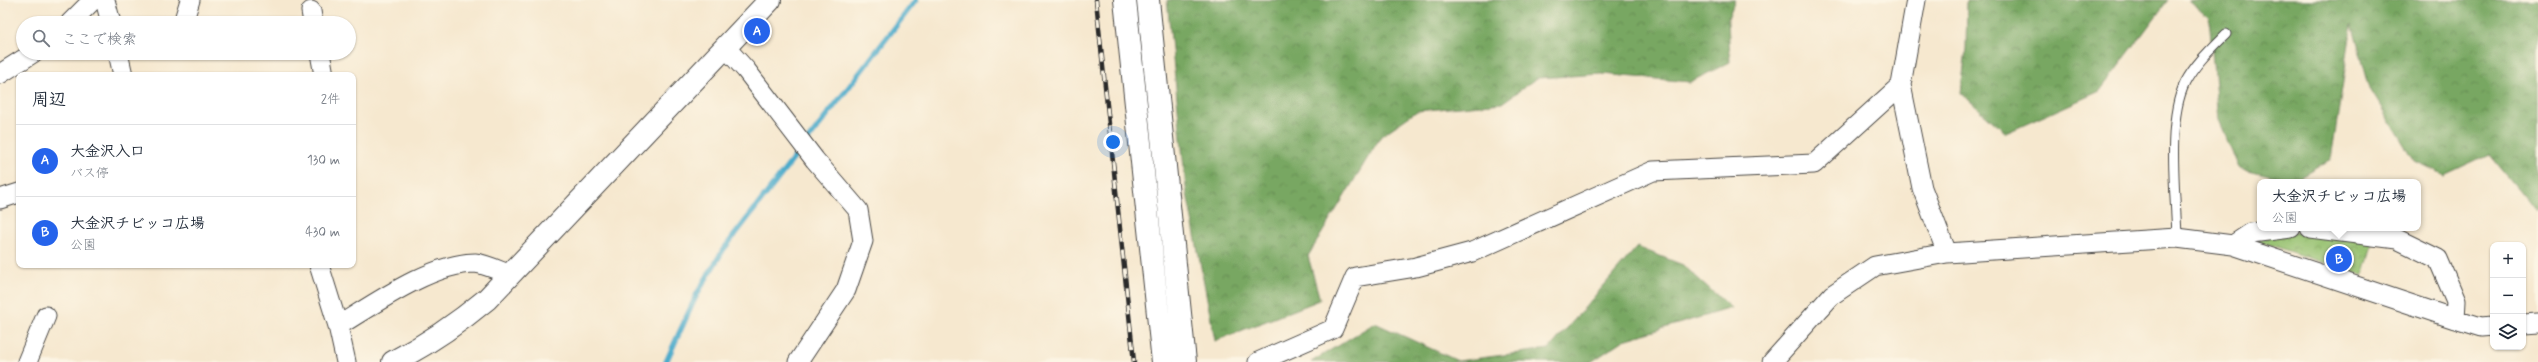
<!DOCTYPE html>
<html lang="ja">
<meta charset="utf-8">
<style>
body{margin:0;font-family:Mynerve,"Klee One",sans-serif;background:#f6f6f7;color:#1f2937}
.controls{position:absolute;right:12px;bottom:12px;display:grid;overflow:hidden;border-radius:8px;box-shadow:0 1px 3px #0004}
.controls button{width:36px;height:36px;display:grid;place-items:center;padding:0;border:0;border-bottom:1px solid #e0e1e3;background:#fff;color:#1f2937;font:20px sans-serif}
.you{position:absolute;left:1113px;top:142px;width:14px;height:14px;margin:-10px;border:3px solid #fff;border-radius:50%;background:#1a73e8;box-shadow:0 0 0 6px #1a73e833}
.badge{display:grid;place-items:center;width:26px;height:26px;border-radius:50%;background:#2563eb;color:#fff;font-size:13px;font-weight:700}
.pin{position:absolute;translate:-50% -50%;border:2px solid #fff;box-shadow:0 1px 4px #0006}
.popup{position:absolute;left:2257px;top:179px;width:164px;height:52px;box-sizing:border-box;display:grid;place-content:center;border-radius:8px;background:#fff;filter:drop-shadow(0 1px 3px #0005);font-size:13px;white-space:nowrap;color:#747a83}
.popup b{font-size:15px;color:#1f2937}
.popup::after{content:'';position:absolute;left:50%;top:100%;margin-left:-8px;border:8px solid transparent;border-top-color:#fff}
.list{margin:0;padding:0;list-style:none}
h2{display:flex;justify-content:space-between;align-items:center;height:52px;margin:0;padding:0 16px;font-size:17px}
h2 small{font-size:13px;font-weight:400;color:#747a83}
.list li{display:grid;grid-template-columns:26px 1fr auto;gap:12px;align-items:center;box-sizing:border-box;height:72px;padding:0 16px;border-top:1px solid #e0e1e3}
.list b{display:block;font-size:15px;white-space:nowrap}
.list p{margin:0;font-size:13px;white-space:nowrap;color:#747a83}
.list em{font-size:13px;font-style:normal;color:#747a83}
.icon{flex:none;width:22px;height:22px;fill:none;stroke:currentColor;stroke-width:2;stroke-linecap:round;stroke-linejoin:round}
.map{position:relative;flex:none;width:2538px;height:362px;overflow:hidden}
.search{position:absolute;background:#fff;box-shadow:0 1px 3px #0004;left:16px;top:16px;width:340px;height:44px;display:flex;align-items:center;gap:10px;box-sizing:border-box;padding:0 14px;border-radius:22px;color:#747a83;font-size:15px}
.panel{position:absolute;background:#fff;box-shadow:0 1px 3px #0004;left:16px;top:72px;width:340px;height:196px;border-radius:8px}
.map>svg:first-child{display:block}
.forest{fill:url(#forest-crowns);stroke:#526946}
.park{fill:url(#park-crowns);stroke:#60764d}
.lines{fill:none;stroke-linecap:round;stroke-linejoin:round}
.stream{stroke:#4cabcb;stroke-width:5.5}
.service-casing{stroke:#494744;stroke-width:11}
.minor-casing{stroke:#494744;stroke-width:21}
.tertiary-casing{stroke:#494744;stroke-width:24}
.service{stroke:#fff;stroke-width:9}
.minor{stroke:#fff;stroke-width:19}
.tertiary{stroke:#fff;stroke-width:22}
.rail-casing{stroke:#2b2b2b;stroke-width:4.5}
.rail{stroke:#fcf5e5;stroke-width:3;stroke-dasharray:9;stroke-linecap:butt}
</style>
<div class="map">
<svg width="2538" height="362" viewBox="0 0 2538 362">
<defs>
<pattern id="forest-crowns" width="20" height="18" patternUnits="userSpaceOnUse"><rect width="20" height="18" fill="#78a762"/><path d="M2 6a3 3 0 1 1 6 0M12 15a3 3 0 1 1 6 0" fill="none" stroke="#638851"/></pattern>
<pattern id="park-crowns" width="20" height="18" patternUnits="userSpaceOnUse"><rect width="20" height="18" fill="#95c16f"/><path d="M2 6a3 3 0 1 1 6 0M12 15a3 3 0 1 1 6 0" fill="none" stroke="#7a9d5b"/></pattern>
</defs>
<rect width="100%" height="100%" fill="#fcf5e5"/>
<filter id="ink" filterUnits="userSpaceOnUse"><feTurbulence type="fractalNoise" baseFrequency=".025" numOctaves="2"/><feDisplacementMap in="SourceGraphic" scale="8" xChannelSelector="R" yChannelSelector="G"/><feConvolveMatrix kernelMatrix="1 2 1 2 8 2 1 2 1" color-interpolation-filters="sRGB"/></filter>
<filter id="wash" filterUnits="userSpaceOnUse"><feTurbulence type="fractalNoise" baseFrequency=".012" numOctaves="4" result="noise"/><feDisplacementMap in="SourceGraphic" scale="16" xChannelSelector="R" yChannelSelector="G"/><feGaussianBlur stdDeviation="0.9" result="paint"/><feColorMatrix in="noise" values="0 0 0 0 0 0 0 0 0 0 0 0 0 0 0 0 0 1.4 0 .05"/><feComposite in="paint" operator="in"/></filter>
<g filter="url(#wash)">
<rect width="100%" height="100%" fill="#f6e8cf"/>
<path class="forest" d="M1167,0H1735L1728,18L1730,62L1690,82L1602,74L1537,78L1502,103L1417,111L1381,136L1308,256L1320,300L1215,341L1186,188Z
M1967,0H2168L2100,91L2006,133L1961,93L1966,48Z
M2189,0H2538V213L2489,154L2444,175L2414,161L2370,89L2352,24L2331,159L2293,181L2239,168L2218,120L2209,17Z
M1637,247L1683,265L1731,308L1624,340L1591,362H1311L1375,323L1458,361L1549,349Z"/>
<path class="park" d="M2290,232L2373,241L2363,276L2255,240Z"/>
<g class="lines">
<path class="stream" d="M666,362L697,294L723,250L916,0"/>
</g>
</g>
<g filter="url(#ink)">
<g class="lines">
<g class="service-casing">
<path id="service" d="M2177,238C2176,195 2166,121 2185,83C2195,64 2211,49 2226,34"/>
</g>
<g class="minor-casing">
<path id="minor" d="M105,0L111,23
M1916,0L1901,85L1922,188L1947,253
M311,11L313,23
M70,23L93,0
M183,23L190,0
M726,48L746,70L815,160L858,210L863,241L846,290L798,362
M118,53L123,75
M320,53L324,75
M0,74L33,53
M0,199L19,193
M2310,228L2397,239L2438,259L2456,301L2455,319
M2233,245L2251,233L2291,228
M319,265L338,326L346,362
M2523,324L2538,323
M338,326C374,304 432,263 475,263C486,264 500,271 510,275
M27,362L46,316
M1258,362L1333,329L1355,277L1416,267L1472,252L1653,171L1814,164L1901,85
M1772,362L1832,295L1875,266L1947,253L2177,238L2233,245L2455,319L2481,327L2493,326"/>
</g>
<g class="tertiary-casing">
<path id="tertiary" d="M1125,0L1163,362
M1148,0L1185,362
M393,362C428,344 457,324 487,299L770,0"/>
</g>
<use href="#service" class="service"/>
<use href="#minor" class="minor"/>
<use href="#tertiary" class="tertiary"/>
<g class="rail-casing">
<path id="rail" d="M1096,0L1134,362"/>
</g>
<use href="#rail" class="rail"/>
</g>
</g>
</svg>
<div class="controls">
<button>+</button>
<button>−</button>
<button><svg class="icon" aria-label="layers" viewBox="0 0 24 24"><path d="M12 4l9 5-9 5-9-5zM3 14l9 5 9-5"/></svg></button>
</div>
<div class="you"></div>
<div class="pin badge" style="left:757px;top:31px">A</div>
<div class="pin badge" style="left:2339px;top:259px">B</div>
<div class="popup"><b>大金沢チビッコ広場</b>公園</div>
<div class="search"><svg class="icon" aria-label="search" viewBox="0 0 24 24"><circle cx="10" cy="10" r="6"/><path d="M15 15l6 6"/></svg>ここで検索</div>
<section class="panel">
<h2>周辺<small>2件</small></h2>
<ul class="list">
<li><span class="badge">A</span><div><b>大金沢入口</b><p>バス停</p></div><em>130 m</em></li>
<li><span class="badge">B</span><div><b>大金沢チビッコ広場</b><p>公園</p></div><em>430 m</em></li>
</ul>
</section>
</div>
